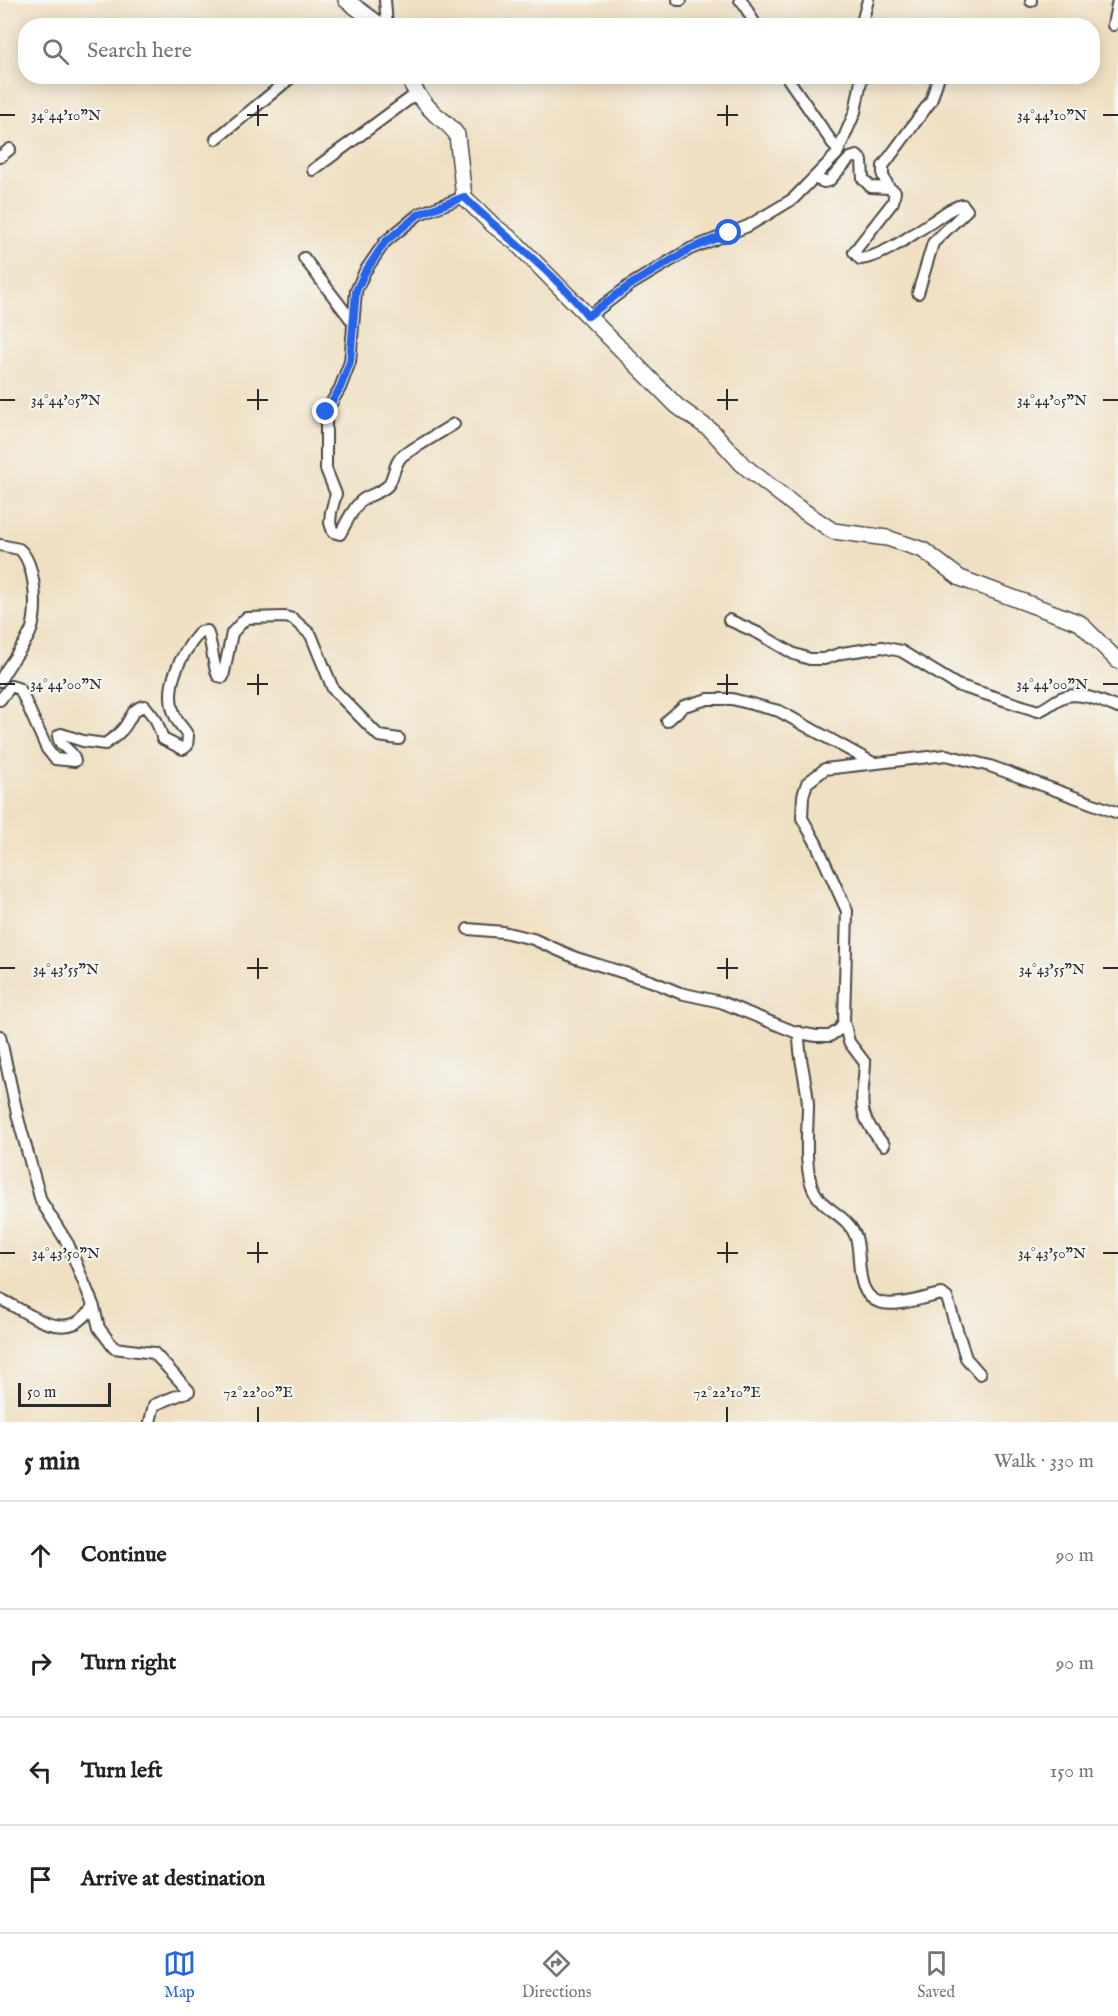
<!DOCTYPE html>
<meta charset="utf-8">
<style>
body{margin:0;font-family:"IM FELL English",serif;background:#f2f2f2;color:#222}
.scale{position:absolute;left:18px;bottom:15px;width:93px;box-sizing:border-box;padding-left:6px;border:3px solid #2b2b2b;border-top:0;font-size:16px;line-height:21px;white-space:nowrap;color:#2b2b2b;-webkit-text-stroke:4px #f6f6f2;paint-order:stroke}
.stop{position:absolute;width:18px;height:18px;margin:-14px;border:4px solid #2563eb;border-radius:50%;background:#fff}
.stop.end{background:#2563eb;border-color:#fff;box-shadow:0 2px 6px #0008}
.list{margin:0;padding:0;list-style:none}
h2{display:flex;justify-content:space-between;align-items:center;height:78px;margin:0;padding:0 24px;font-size:26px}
h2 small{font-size:20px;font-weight:400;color:#767676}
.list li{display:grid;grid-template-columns:39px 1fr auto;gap:18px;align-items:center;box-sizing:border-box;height:108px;padding:0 24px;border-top:2px solid #e0e0e0}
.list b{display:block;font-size:22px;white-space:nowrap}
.list em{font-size:20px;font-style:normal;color:#767676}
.icon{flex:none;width:33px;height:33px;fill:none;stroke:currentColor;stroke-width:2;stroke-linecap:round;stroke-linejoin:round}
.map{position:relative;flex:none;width:1118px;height:1422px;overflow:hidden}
.search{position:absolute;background:#fff;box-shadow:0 3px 15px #0003;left:18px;right:18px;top:18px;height:66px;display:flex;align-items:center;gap:15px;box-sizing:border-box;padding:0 21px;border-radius:24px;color:#767676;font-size:22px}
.sheet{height:510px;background:#fff}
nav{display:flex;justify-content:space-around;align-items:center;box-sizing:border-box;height:84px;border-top:2px solid #e0e0e0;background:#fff;font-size:16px;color:#767676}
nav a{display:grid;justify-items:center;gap:3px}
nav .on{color:#2563eb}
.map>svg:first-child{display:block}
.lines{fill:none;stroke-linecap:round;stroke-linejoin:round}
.street-casing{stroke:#494642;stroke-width:14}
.secondary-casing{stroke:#494642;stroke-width:18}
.street{stroke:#fff;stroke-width:10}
.secondary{stroke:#fff;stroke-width:15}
.route{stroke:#2563eb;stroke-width:8}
.ticks{fill:none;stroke:#2b2b2b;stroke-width:2}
.ticks-label{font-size:15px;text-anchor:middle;fill:#2b2b2b;stroke:#f6f6f2;stroke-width:4.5;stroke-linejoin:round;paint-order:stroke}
</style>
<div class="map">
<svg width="1118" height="1422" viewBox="0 0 1118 1422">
<rect width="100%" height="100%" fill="#f6f6f2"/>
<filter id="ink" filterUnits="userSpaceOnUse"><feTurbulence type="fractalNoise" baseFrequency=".0167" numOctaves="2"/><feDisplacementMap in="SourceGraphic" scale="12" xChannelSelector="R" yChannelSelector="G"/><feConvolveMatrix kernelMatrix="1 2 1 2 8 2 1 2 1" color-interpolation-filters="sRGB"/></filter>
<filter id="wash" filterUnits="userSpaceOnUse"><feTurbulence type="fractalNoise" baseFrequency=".008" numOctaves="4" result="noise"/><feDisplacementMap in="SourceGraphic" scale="24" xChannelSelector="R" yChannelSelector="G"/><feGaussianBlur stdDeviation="1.35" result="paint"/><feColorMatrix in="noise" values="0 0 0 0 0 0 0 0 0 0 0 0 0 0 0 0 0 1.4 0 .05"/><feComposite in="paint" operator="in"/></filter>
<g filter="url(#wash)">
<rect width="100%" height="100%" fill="#f0e0c3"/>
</g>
<g filter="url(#ink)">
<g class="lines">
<g class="street-casing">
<path id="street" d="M385,0L387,26
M678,0H681
M740,0L742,1L756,26
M1031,1V0
M1113,25L1118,0
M357,26L368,16
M861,26L868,0
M786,76L838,151
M216,139L293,76
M0,157L10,149
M313,170L416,94
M814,178L824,182L829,181L850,158L857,156L862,161L863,179L871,187L889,188L895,192L893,202L854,252L860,259C884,256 910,236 930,223C942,216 950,207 963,205L967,210L933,243L918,293
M889,188L883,176V166L931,101L939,76
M304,258L352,321
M588,317L630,285L690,249L748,226L793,199L837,154L855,112L862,76
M454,424L403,455C394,463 395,474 389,484C383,493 369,494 361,501C352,509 346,524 340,534L333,532L330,523L331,512L336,494L326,469V412L340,388L350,362L356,291L365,271L385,242L419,214L464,197
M0,545L19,549C36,562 39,615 30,633C22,650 8,664 0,681
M729,620L758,633L794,654L810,659H824L842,653L882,647L901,651L957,685L1038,711C1047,708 1051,703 1059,699C1075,689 1102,701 1118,708
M0,700L11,686L20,689L47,749L55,759L75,761C73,749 59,748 58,736L61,734L83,741L105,744C110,740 117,736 121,731C131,722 130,708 145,706L156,720L163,739L183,749L187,746L188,736C185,729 180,726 177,720C161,690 180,655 200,632L207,631C213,646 212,662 218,676L223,677L232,633L246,618L285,617L293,619L311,635L333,689L379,736L399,739
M667,721L684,706L708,699H732L779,711L873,763
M468,929L503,932L533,939L576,958L651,981L680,993L721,1002L795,1032L816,1036H830L840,1029L844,1021L847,911L816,843L802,818L803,796L807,783L825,769L946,755L990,766L1118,813
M844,1021L849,1042L865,1063C863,1103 854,1111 884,1145
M799,1032C798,1057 807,1081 808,1105C808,1128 803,1169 814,1191C824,1211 848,1215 856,1237C862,1257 854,1294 879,1302C895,1308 925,1297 942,1294L947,1298L966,1358L980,1374
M0,1036L18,1118L41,1201L68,1244L94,1307L99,1328L114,1348L154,1353L189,1391L154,1405L150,1422
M0,1299C23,1309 50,1334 76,1323C82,1320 89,1312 94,1307"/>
</g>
<g class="secondary-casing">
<path id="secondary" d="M346,0L381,26
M407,76C415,92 424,104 436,115C445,122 451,126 457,135L464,197L493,225L515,242L677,406L712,431L743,465L793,504L833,531L887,538L923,550L960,578L1080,623L1118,661"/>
</g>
<use href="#street" class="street"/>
<use href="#secondary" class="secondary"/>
</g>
</g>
<g class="lines" filter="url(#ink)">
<path class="route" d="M326,412L340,388L350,362L356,291L365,272L385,242L419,214L464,197C505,237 553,271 588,316L630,285L690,249L729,233"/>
</g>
<path class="ticks" d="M258,105V126M727,105V126M0,115H15M247,115H268M717,115H738M1103,115H1118M258,389V410M727,389V410M0,400H15M247,400H268M717,400H738M1103,400H1118M258,674V695M727,674V695M0,684H15M247,684H268M717,684H738M1103,684H1118M258,958V979M727,958V979M0,968H15M247,968H268M717,968H738M1103,968H1118M258,1242V1263M727,1242V1263M0,1253H15M247,1253H268M717,1253H738M1103,1253H1118M258,1407V1422M727,1407V1422"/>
<g class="ticks-label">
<text x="66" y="120">34°44'10"N</text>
<text x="1052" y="120">34°44'10"N</text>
<text x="66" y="405">34°44'05"N</text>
<text x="1052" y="405">34°44'05"N</text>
<text x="66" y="689">34°44'00"N</text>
<text x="1052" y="689">34°44'00"N</text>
<text x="66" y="974">34°43'55"N</text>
<text x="1052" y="974">34°43'55"N</text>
<text x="66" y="1258">34°43'50"N</text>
<text x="1052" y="1258">34°43'50"N</text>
<text x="258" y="1397">72°22'00"E</text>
<text x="727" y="1397">72°22'10"E</text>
</g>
</svg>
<div class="scale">50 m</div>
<div class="stop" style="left:729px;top:233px"></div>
<div class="stop end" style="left:326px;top:412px"></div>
<div class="search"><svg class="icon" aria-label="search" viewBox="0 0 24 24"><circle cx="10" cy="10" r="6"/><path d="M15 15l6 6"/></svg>Search here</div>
</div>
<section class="sheet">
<h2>5 min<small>Walk · 330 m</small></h2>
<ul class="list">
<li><svg class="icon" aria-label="ahead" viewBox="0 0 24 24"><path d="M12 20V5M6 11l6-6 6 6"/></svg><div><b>Continue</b></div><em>90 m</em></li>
<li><svg class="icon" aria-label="right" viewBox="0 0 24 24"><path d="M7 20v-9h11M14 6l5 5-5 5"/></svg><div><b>Turn right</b></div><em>90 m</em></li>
<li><svg class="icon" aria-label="left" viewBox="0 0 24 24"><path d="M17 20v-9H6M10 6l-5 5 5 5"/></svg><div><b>Turn left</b></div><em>150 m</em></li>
<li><svg class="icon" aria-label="arrive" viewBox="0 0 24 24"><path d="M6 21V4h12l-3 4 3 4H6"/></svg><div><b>Arrive at destination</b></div></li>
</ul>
</section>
<nav>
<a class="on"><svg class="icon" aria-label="map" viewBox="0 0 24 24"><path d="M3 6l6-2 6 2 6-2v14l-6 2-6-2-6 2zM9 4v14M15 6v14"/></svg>Map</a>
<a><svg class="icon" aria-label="directions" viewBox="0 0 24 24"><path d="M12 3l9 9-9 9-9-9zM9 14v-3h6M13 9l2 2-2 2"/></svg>Directions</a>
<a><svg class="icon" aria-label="saved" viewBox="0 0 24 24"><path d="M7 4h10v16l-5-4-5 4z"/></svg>Saved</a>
</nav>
